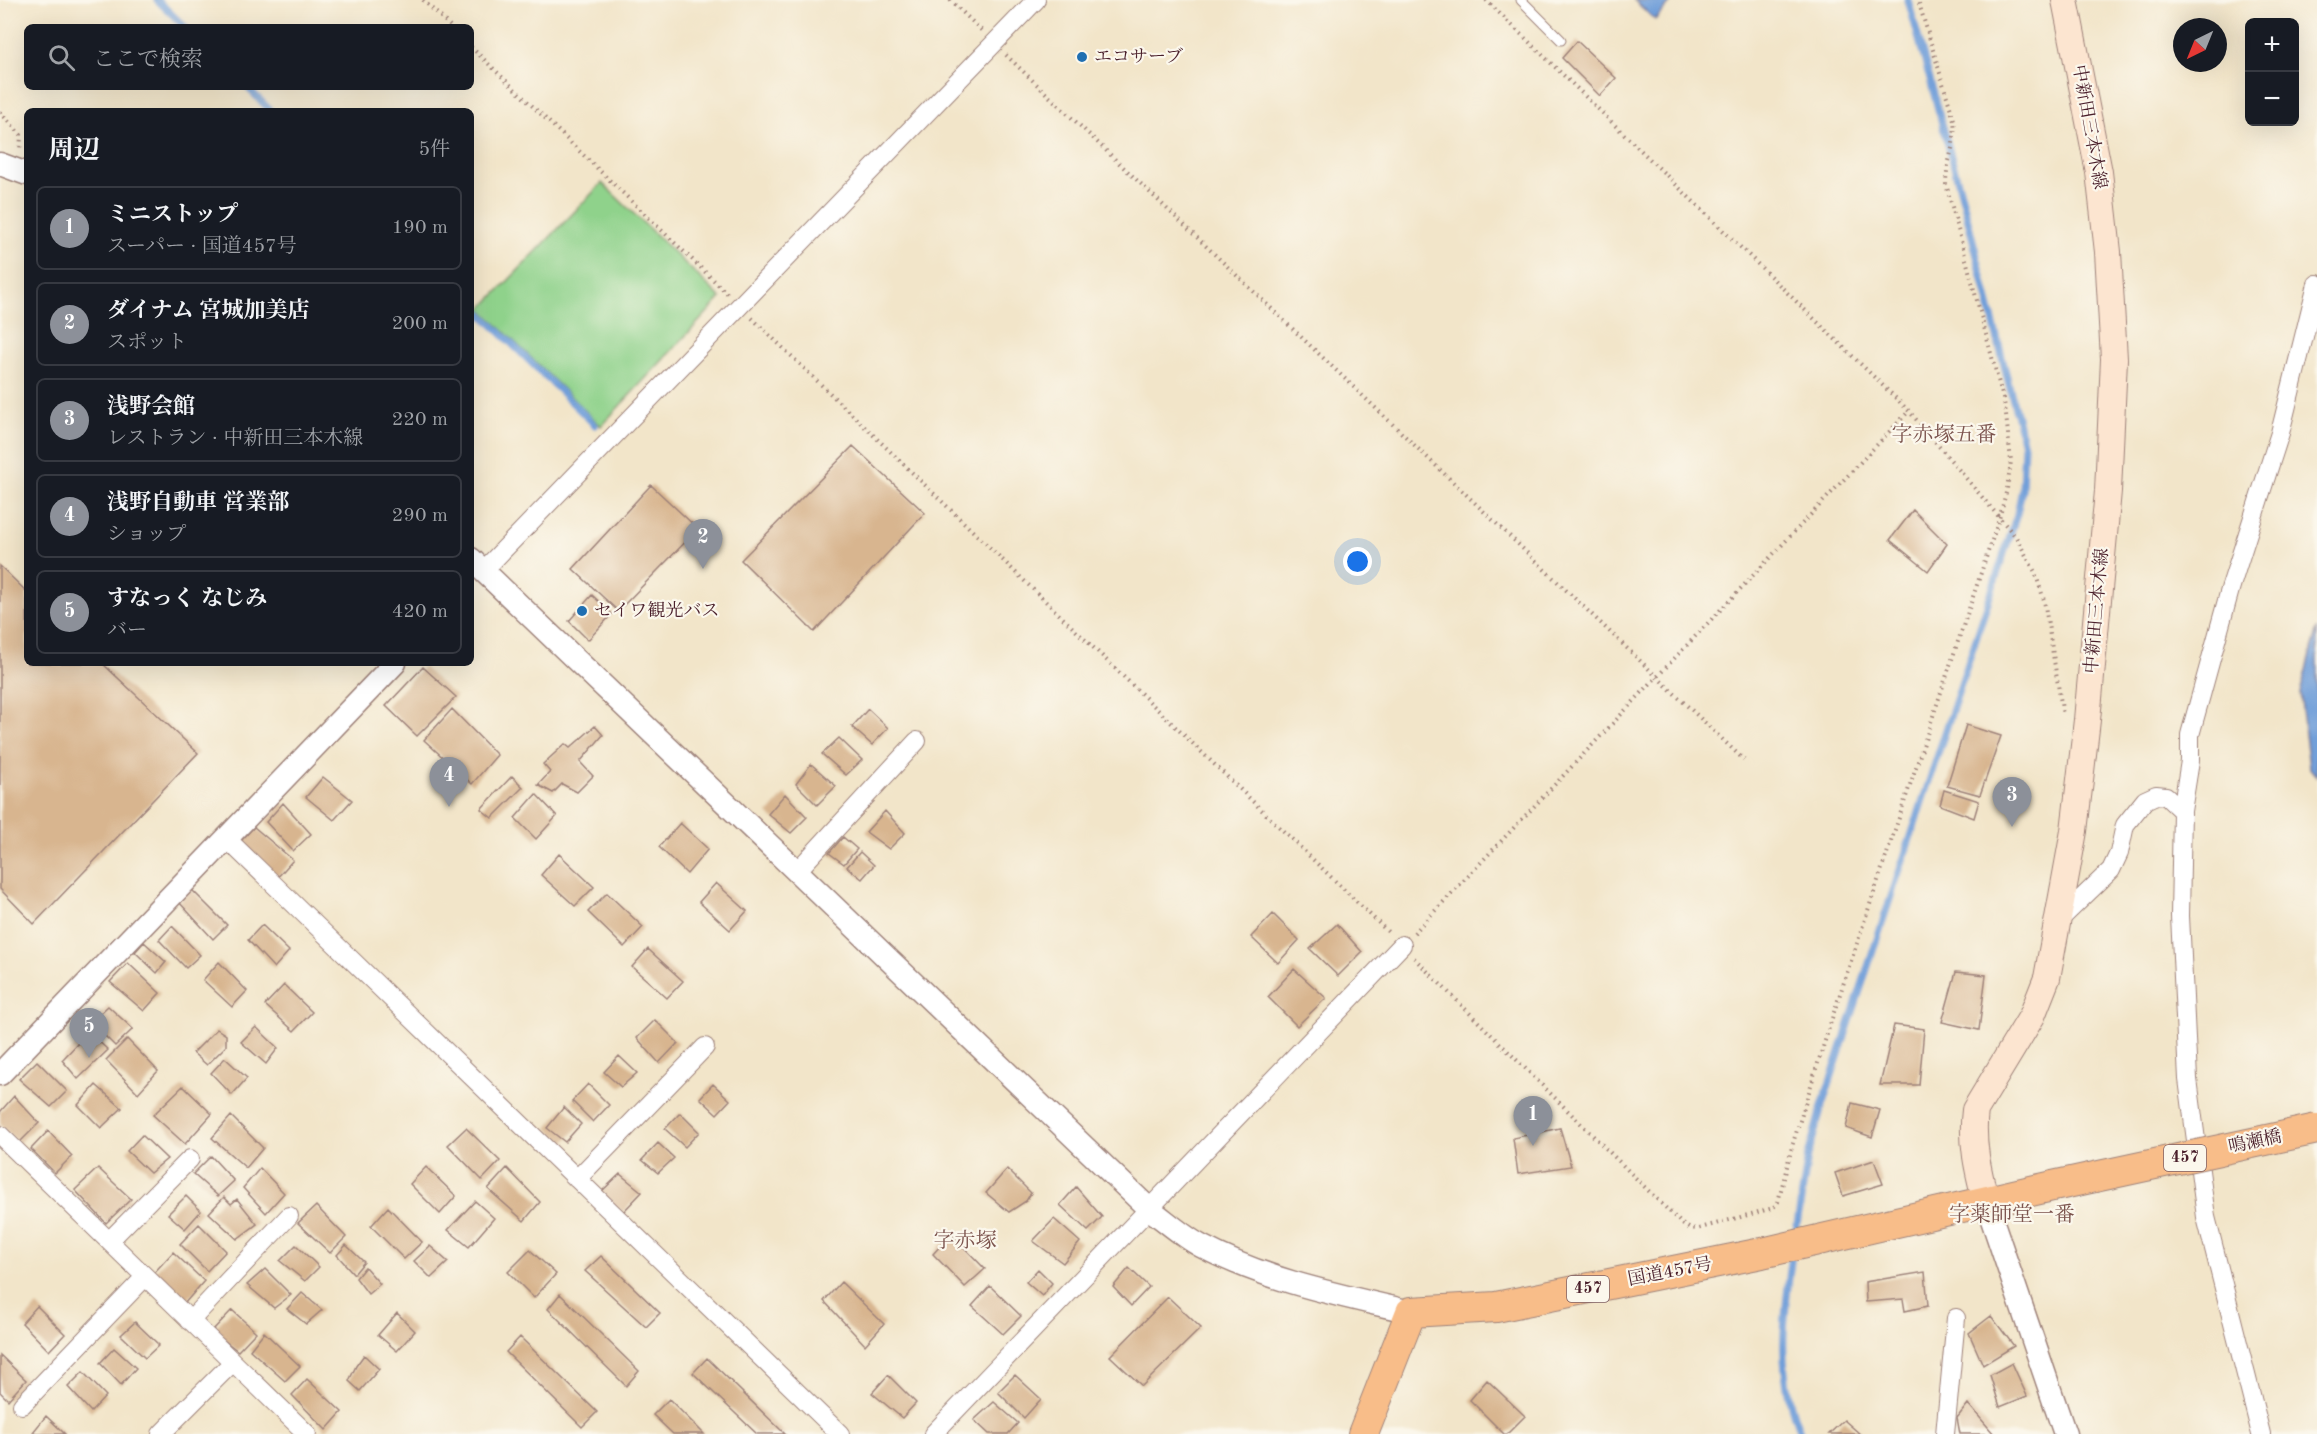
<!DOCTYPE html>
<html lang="ja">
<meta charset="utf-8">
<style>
body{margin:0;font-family:"Old Standard TT","Noto Serif JP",serif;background:#20242c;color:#f1f3f6}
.controls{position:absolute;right:18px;top:18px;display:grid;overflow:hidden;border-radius:9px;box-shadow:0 6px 24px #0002}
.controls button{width:54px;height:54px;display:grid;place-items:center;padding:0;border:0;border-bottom:2px solid #363941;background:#171b24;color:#f1f3f6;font:30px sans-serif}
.compass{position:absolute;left:2173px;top:18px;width:54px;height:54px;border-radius:50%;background:#171b24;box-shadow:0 6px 24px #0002;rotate:223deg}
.you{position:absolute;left:1358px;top:562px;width:21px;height:21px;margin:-15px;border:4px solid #fff;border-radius:50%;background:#1a73e8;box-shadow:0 0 0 9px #1a73e833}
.badge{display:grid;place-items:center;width:39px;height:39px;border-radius:50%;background:#8c9099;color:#fff;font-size:20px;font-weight:700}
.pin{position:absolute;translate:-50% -50px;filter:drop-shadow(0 2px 3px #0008)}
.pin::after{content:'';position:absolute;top:32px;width:21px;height:18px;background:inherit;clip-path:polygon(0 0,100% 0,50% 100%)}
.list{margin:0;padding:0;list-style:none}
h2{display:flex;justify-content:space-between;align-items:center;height:78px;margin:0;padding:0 24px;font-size:26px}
h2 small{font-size:20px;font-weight:400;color:#9ea1a6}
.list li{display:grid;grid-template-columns:39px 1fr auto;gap:18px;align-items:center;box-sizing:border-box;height:84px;margin:0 12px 12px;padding:0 12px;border:2px solid #363941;border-radius:9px}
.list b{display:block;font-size:22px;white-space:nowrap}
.list p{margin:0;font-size:20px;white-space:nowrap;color:#9ea1a6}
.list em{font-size:20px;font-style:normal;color:#9ea1a6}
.icon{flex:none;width:33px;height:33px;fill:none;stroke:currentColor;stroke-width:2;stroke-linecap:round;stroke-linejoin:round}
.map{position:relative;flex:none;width:2317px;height:1434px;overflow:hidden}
.search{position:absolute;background:#171b24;box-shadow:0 6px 24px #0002;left:24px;top:24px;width:450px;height:66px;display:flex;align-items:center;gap:15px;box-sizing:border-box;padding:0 21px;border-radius:9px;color:#9ea1a6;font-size:22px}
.panel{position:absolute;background:#171b24;box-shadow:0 6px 24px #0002;left:24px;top:108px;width:450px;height:558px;border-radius:9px}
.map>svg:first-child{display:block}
.green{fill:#8fd28b;stroke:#6c785b;stroke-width:1.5}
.water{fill:#719fd9;stroke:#5e5f82;stroke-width:1.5}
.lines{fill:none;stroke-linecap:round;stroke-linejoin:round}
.stream{stroke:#719fd9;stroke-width:7}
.building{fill:#d8b58f}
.service-casing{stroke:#9e827a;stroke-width:11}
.minor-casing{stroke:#9e827a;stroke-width:20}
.tertiary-casing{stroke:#9e827a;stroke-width:25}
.secondary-casing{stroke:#9e827a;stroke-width:28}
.trunk-casing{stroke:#9e827a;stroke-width:32}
.path{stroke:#9e827a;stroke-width:4;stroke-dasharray:1.5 4.5;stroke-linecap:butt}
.service{stroke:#fff;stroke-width:9}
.minor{stroke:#fff;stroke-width:18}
.tertiary{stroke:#fff;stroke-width:22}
.secondary{stroke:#fce5d0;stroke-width:26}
.trunk{stroke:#f8bd89;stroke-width:30}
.trunk-bridge-casing{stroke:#9e827a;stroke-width:32;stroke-linecap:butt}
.trunk-bridge{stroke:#f8bd89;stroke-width:30}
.poi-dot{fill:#1f6fb2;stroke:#fbf7ec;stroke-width:2}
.labels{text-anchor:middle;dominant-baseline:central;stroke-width:4.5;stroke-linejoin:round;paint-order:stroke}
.shield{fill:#fbf7ec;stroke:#7f6065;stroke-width:1.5}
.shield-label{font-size:16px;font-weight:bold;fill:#4a1f2b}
.poi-label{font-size:18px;fill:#4a1f2b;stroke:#fbf7ec;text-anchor:start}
.street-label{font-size:18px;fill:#4a1f2b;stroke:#fbf7ec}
.quarter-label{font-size:21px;fill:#7c544e;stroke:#fbf7ec}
</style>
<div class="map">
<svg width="2317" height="1434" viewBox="0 0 2317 1434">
<rect width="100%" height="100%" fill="#fbf7ec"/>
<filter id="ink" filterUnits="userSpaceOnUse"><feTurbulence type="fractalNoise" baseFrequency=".0167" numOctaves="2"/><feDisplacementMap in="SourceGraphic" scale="12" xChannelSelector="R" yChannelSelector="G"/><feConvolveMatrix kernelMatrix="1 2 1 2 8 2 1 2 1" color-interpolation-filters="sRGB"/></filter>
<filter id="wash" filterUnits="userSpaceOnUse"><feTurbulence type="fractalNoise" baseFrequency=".008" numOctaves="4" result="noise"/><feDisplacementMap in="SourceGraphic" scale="24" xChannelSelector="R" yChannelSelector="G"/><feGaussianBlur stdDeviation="1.35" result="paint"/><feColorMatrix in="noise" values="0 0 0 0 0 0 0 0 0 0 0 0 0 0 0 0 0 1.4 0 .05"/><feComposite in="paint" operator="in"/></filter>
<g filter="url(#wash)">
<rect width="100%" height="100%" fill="#f2e5c9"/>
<path class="green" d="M602,183L721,298L601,426L481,309Z"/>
<path class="water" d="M1634,0H1673L1655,20Z
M2317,628V777L2309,767L2300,693Z"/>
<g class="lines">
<path class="stream" d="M157,0L185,27
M247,87L271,111
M471,304L595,425
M1795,1237L1808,1156L1821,1109L2017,514L2022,489L2024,445L1963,200L1908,0
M1792,1254C1784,1315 1775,1376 1801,1434"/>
</g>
<g id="blocks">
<path class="building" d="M1577,41L1616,78L1600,96L1562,58Z
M853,446L925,513L814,632L741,560Z
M651,485L698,529L618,611L573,569Z
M1913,510L1947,544L1928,571L1890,540Z
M0,566L27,592V663H102L198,753L34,924L0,889Z
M592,595L612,614L588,640L569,621Z
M423,667L456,697L417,736L386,706Z
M452,709L497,755L472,784L424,740Z
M868,709L888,728L872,745L852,727Z
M1966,725L2001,736L1980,795L1947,786Z
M595,726L603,735L580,762L593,776L577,792L562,784L553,793L538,785L550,772L543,764L565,744L570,748Z
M839,738L862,760L846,775L822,754Z
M811,764L836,786L817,805L796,784Z
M512,776L523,787L492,818L481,809Z
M323,777L352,800L334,820L306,797Z
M1944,790L1979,801L1974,818L1940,805Z
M536,794L557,816L536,839L515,818Z
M785,794L807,817L791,833L768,814Z
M283,803L311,834L293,851L266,822Z
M885,811L905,833L889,849L866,832Z
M680,823L708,849L687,874L659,847Z
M254,827L293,860L276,879L239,843Z
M843,837L857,849L844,864L829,853Z
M860,852L874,865L862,879L847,867Z
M559,854L594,887L575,906L541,875Z
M716,883L747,911L730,930L699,902Z
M191,889L227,925L213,939L179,902Z
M607,893L643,927L624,947L588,912Z
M1273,914L1299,940L1278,963L1251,937Z
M1337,924L1362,952L1338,976L1310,949Z
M262,925L289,951L274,968L248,940Z
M172,926L200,955L186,968L159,940Z
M144,942L166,962L157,973L135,952Z
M648,949L683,981L667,998L632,967Z
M219,962L247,991L232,1007L203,980Z
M128,963L160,993L144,1011L110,982Z
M1294,969L1326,998L1297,1026L1268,997Z
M1956,972L1986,975L1979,1030L1942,1022Z
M284,985L312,1012L294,1031L265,1005Z
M108,1006L133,1029L115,1046L91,1022Z
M655,1020L678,1043L659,1063L637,1038Z
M1894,1025L1924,1029L1919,1085H1880Z
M256,1027L278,1048L266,1064L241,1042Z
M217,1029L226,1035V1046L207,1065L193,1053Z
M95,1038L108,1050L78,1079L62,1060L81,1040L85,1045Z
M127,1039L158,1071L138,1093L106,1060Z
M619,1056L637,1073L621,1087L604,1072Z
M225,1058L247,1078L232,1095L211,1073Z
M37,1061L67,1091L51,1107L19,1079Z
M588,1084L609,1105L593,1122L572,1101Z
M713,1084L730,1100L717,1114L700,1098Z
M96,1085L122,1108L101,1128L78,1105Z
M183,1086L212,1114L185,1144L153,1115Z
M14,1096L39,1123L19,1143L0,1124V1112Z
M1852,1103L1880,1110L1872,1137L1846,1128Z
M564,1107L581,1124L565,1142L547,1128Z
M680,1113L699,1132L685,1147L665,1129Z
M231,1116L263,1148L246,1168L212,1138Z
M466,1128L500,1161L482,1180L448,1145Z
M1560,1128L1571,1166L1518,1174L1513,1138Z
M48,1131L72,1156L55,1173L31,1149Z
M142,1135L167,1159L150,1173L127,1151Z
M658,1143L674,1158L658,1173L642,1160Z
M211,1156L234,1181L218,1196L193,1174Z
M1874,1160L1883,1184L1843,1196L1835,1173Z
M426,1167L456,1196L440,1214L410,1184Z
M98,1168L131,1199L106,1223L75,1190Z
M260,1168L284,1193L266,1213L243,1188Z
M507,1168L540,1202L524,1221L488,1189Z
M1007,1169L1031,1193L1026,1201L1009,1212L986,1193Z
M620,1174L642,1192L623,1212L601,1192Z
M1076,1187L1102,1217L1088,1231L1060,1205Z
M186,1196L201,1211L185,1229L168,1214Z
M224,1197L231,1204L237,1199L257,1224L237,1239L209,1213Z
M475,1201L494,1218L469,1247L448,1230Z
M316,1206L346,1237L330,1253L298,1223Z
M388,1207L422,1242L404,1259L371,1226Z
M1054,1219L1080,1242L1063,1263L1033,1241Z
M199,1224L226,1251L207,1271L180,1244Z
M951,1234L985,1269L965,1287L933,1254Z
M296,1245L319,1267L305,1281L280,1261Z
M346,1245L364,1262L354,1274L337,1255Z
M430,1246L448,1262L431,1278L414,1261Z
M530,1250L556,1274L534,1298L508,1272Z
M173,1252L204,1281L184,1304L152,1275Z
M601,1256L660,1313L646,1327L585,1271Z
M365,1267L380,1284L368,1294L356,1278Z
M1129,1268L1149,1287L1131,1306L1113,1287Z
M265,1269L291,1295L274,1308L247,1285Z
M1038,1269L1052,1283L1042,1296L1026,1282Z
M1925,1272L1928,1306L1905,1311L1903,1299L1866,1302L1865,1282Z
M841,1282L884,1324L865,1345L824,1301Z
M990,1286L1021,1316L1003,1334L972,1306Z
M302,1293L322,1310L306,1324L287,1309Z
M560,1294L639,1371L626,1386L548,1309Z
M1168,1297L1201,1328L1142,1386L1110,1356Z
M37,1306L65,1334L49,1351L22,1323Z
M232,1310L256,1332L238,1351L212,1331Z
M397,1313L415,1331L397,1351L378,1335Z
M1991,1316L2014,1346L1983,1365L1969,1333Z
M135,1322L159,1345L145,1358L121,1335Z
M264,1332L300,1366L285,1381L250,1350Z
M520,1337L597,1412L582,1427L506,1352Z
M114,1348L136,1368L121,1385L100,1363Z
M0,1355L26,1380L8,1400L0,1392Z
M364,1355L379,1369L360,1391L349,1381L356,1366Z
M707,1358L785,1434H757L693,1373Z
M2012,1363L2027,1396L2000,1407L1990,1375Z
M83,1372L106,1396L91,1412L68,1387Z
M888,1375L916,1403L902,1418L872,1393Z
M1015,1375L1041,1399L1024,1418L998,1392Z
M307,1379L342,1412L326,1430L292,1395Z
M1487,1380L1525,1416L1507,1434H1504L1470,1400Z
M669,1399L704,1434H673L653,1415Z
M994,1402L1018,1423L1008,1434H989L974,1420Z
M1968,1404L1994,1434H1960L1957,1418Z
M46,1416L65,1434H36L33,1432Z
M1844,1420L1860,1434H1829Z"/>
</g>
</g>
<g filter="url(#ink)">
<use href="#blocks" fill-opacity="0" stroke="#9e827a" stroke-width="1.5"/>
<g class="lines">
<g class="service-casing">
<path id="service" d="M1521,0L1561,40"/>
</g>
<g class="minor-casing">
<path id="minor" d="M483,571L1036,0
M227,839L840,1434
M797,871L917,741
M2056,923L2111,870L2119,853L2125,825L2145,800L2156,795L2166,796L2182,811
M0,1135L307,1434
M577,1179L705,1047
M109,1241L190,1159
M190,1321L289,1216
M22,1405L145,1277
M161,1434L233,1362
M933,1434L1402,945
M1945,1434L1956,1318
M2261,1434L2206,1217L2188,1079L2180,916L2182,811L2190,761V735L2231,586L2280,433L2317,284"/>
</g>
<g class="tertiary-casing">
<path id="tertiary" d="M0,164L27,174
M471,559L1148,1208C1165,1220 1182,1236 1201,1246C1267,1281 1339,1295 1411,1312
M0,1074L395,663
M1986,1202L2065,1434"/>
</g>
<g class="secondary-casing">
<path id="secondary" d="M1986,1202C1978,1171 1971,1142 1975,1110L2032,1016L2047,978L2074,831L2087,720L2108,491L2114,359L2108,252L2099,172L2065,0"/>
</g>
<g class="trunk-casing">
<path id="trunk" d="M1363,1434L1411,1312L1496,1307L1762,1253L2053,1186"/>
</g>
<path class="path" d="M423,0L451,27
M950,0L982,31
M1486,0L1909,411L2016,537L2035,572L2044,600L2063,715
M471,47L728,294
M1006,55L1744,760
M0,112L21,135L20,151
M752,318L1388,932
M1414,933L1909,411
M1414,958L1682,1224L1689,1228L1697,1229L1773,1208L1778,1202L1793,1143L1833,1015L1999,519L2007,489L2011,461L2005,406L1946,184C1946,160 1957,144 1954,120L1918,0"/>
<use href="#service" class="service"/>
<use href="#minor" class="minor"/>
<use href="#tertiary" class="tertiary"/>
<use href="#secondary" class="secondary"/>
<use href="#trunk" class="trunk"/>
<g class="trunk-bridge-casing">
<path id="trunk-bridge" d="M2053,1186L2317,1129"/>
</g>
<use href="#trunk-bridge" class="trunk-bridge"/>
</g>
</g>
<g class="poi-dot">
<circle cx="1082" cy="57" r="6"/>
<circle cx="582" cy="611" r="6"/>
</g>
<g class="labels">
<g class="shield">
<rect x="2164" y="1145" width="42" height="26" rx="4.5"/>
<rect x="1567" y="1276" width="42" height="26" rx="4.5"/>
</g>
<g class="shield-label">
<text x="2185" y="1158">457</text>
<text x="1588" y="1289">457</text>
</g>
<g class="poi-label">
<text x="1094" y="57">エコサーブ</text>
<text x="594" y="611">セイワ観光バス</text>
</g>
<g class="street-label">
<text transform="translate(2089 127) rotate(80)">中新田三本木線</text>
<text transform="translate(2097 611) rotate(-85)">中新田三本木線</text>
<text transform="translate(2255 1142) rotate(-12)">鳴瀬橋</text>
<text transform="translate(1670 1272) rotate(-11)">国道457号</text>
</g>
<g class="quarter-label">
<text x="1944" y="435">字赤塚五番</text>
<text x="2012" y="1215">字薬師堂一番</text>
<text x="965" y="1241">字赤塚</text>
</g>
</g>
</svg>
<div class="controls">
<button>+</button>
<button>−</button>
</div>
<svg class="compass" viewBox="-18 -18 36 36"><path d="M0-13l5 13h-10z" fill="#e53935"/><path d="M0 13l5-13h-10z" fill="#9ea1a6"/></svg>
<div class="you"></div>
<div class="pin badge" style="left:1533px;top:1146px">1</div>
<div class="pin badge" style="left:703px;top:569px">2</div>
<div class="pin badge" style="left:2012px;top:827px">3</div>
<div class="pin badge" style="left:449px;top:807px">4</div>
<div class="pin badge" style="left:89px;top:1058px">5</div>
<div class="search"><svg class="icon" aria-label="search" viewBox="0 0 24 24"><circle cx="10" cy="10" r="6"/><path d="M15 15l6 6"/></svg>ここで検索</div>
<section class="panel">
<h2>周辺<small>5件</small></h2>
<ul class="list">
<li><span class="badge">1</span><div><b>ミニストップ</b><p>スーパー · 国道457号</p></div><em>190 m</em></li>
<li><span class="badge">2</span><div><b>ダイナム 宮城加美店</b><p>スポット</p></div><em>200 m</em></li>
<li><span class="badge">3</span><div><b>浅野会館</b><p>レストラン · 中新田三本木線</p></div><em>220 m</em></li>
<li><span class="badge">4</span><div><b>浅野自動車 営業部</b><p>ショップ</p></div><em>290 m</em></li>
<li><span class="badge">5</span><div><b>すなっく なじみ</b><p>バー</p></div><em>420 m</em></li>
</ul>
</section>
</div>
